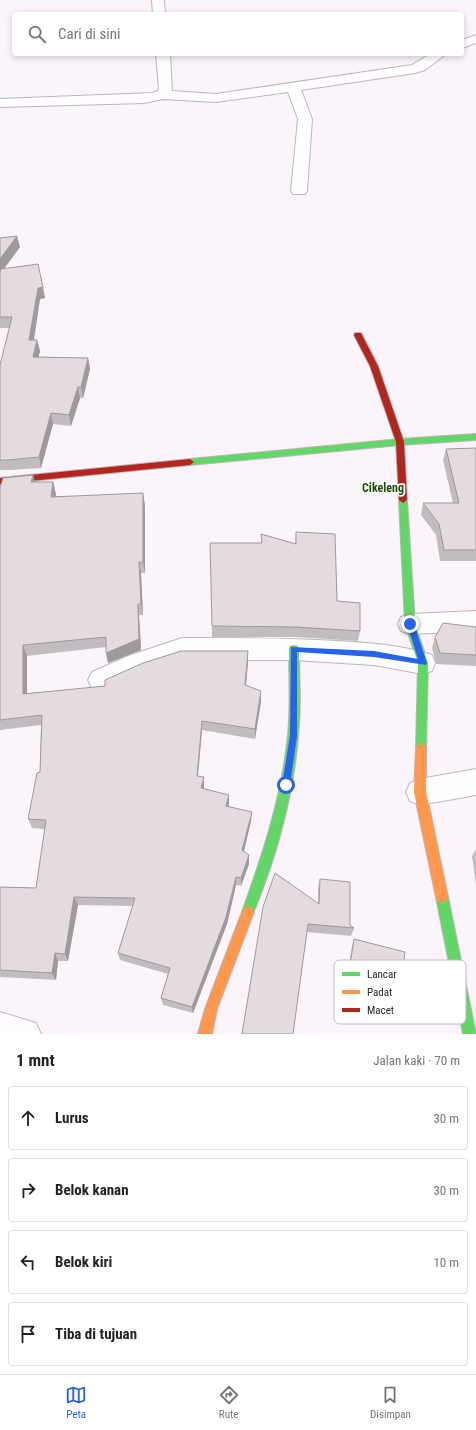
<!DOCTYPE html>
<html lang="id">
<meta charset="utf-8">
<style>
body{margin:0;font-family:"Roboto Condensed",sans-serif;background:#f2f2f2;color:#222}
.stop{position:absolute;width:12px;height:12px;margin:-9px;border:3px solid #2563eb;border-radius:50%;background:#fff}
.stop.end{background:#2563eb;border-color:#fff;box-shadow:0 1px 4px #0008}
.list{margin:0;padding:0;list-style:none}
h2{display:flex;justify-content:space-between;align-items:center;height:52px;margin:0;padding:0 16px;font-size:17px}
h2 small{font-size:13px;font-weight:400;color:#767676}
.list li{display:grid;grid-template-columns:26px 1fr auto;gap:12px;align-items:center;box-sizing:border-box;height:64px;margin:0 8px 8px;padding:0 8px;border:1px solid #e0e0e0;border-radius:4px}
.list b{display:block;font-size:15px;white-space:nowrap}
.list em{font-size:13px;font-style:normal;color:#767676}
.icon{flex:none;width:22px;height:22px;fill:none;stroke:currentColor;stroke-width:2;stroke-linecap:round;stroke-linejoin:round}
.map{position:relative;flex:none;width:476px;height:1034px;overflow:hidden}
.search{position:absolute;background:#fff;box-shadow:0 2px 6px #0003;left:12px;right:12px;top:12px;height:44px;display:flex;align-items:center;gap:10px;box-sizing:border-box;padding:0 14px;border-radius:4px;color:#767676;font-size:15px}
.sheet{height:340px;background:#fff}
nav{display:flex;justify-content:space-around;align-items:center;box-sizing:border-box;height:56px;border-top:1px solid #e0e0e0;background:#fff;font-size:11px;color:#767676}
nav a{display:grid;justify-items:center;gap:2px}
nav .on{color:#2563eb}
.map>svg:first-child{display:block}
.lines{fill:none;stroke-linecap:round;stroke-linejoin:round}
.street-casing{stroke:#bcb6bc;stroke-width:2}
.fast-casing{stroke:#bcb6bc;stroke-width:2}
.slow-casing{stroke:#bcb6bc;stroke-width:2}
.jam-casing{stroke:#bcb6bc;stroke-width:2}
.street{fill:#fefefe;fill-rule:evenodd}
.fast{fill:#63d668;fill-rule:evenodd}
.slow{fill:#ff974d;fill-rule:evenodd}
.jam{fill:#b3261e;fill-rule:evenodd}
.wall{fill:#c3bcbe}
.shaded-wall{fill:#9f999b}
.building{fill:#e3dbdd;stroke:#9f999b}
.route{fill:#2563eb}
.labels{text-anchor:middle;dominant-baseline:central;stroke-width:3.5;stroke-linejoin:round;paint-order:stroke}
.quarter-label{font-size:12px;font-weight:bold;fill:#204a0e;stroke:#fff}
.key{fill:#fff;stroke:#bebcbe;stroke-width:1}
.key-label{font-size:11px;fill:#272128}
</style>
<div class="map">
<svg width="476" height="1034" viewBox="0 0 476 1034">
<rect width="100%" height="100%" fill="#fbf5fb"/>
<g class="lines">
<g class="street-casing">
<path id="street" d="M152,0H164L165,14H153Z
M476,35V43L462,48V40Z
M156,54H170L172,91L216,94L412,65L430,54H446L425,70L415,73L301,90L312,119L307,191L305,194H293L291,191L298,119L288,92L216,102L163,99L144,103L0,107V99L153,93L159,90Z
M476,611V631L410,634L401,631L398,624L401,617L410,614Z
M182,638C234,638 286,638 338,641C369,643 402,645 432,655L435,663L432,671L423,674L374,665L294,660H182L144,672L101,691L92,688L88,680L92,672L128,656Z
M476,769V795L420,805L410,801L406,792L410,783L420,779Z
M0,1012L36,1023L41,1034H0Z"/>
</g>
<g class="fast-casing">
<path id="fast" d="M476,434V440L400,445L190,465L186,462L190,459L400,439Z
M403,497L407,500L415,624L428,663L426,749L425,753L421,754L417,753L416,749L418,663L405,624L399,500Z
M294,645L298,646L299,649C299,674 301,700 299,725C295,790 277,856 252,916L248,918L244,916L242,912C263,854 282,796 288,735C291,706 289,678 289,649L290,646Z
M442,891L446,893L448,897L476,1034H463L436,897L438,893Z"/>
</g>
<g class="slow-casing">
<path id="slow" d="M421,744L425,745L426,749V792L448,897L446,901L442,903L438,901L436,897L414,792L416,749L417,745Z
M248,906L252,908L254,912L217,1009L212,1034H198L205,1009L242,912L244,908Z"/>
</g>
<g class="jam-casing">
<path id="jam" d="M355,333H361L378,366L404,442L407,500L403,503L399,500L396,442L370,366L354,335Z
M190,459L194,462L190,465L0,484V478Z"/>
</g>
<use href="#street" class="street"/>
<use href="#fast" class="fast"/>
<use href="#slow" class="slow"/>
<use href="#jam" class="jam"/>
</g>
<path class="wall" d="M0,238L20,247L4,269L45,298L40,299L34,340H37L40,351L38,357L88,358L90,369L83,398H80L71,426L53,424L41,468L11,470H0V365L9,328H0Z
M476,448V561H440L436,535L421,515L423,503H453L443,460L446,449Z
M33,475L35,482H53L56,494L55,496L145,505V573H141L143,615H139L141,650L108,663L106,653V647L27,656V694L105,686L248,662L246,686L261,701L255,739L202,730L198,776L204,787V789L229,804L228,806L251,821L244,851L249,864L241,886L236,885L227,924L193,1013L163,1005L161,998L168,974L120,960L118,953L133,906L78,905L68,961H58L56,980L0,977V887L36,888L45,829L32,828L28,819L40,772L41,725L0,730V488Z
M296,532L337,601L360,631L358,641L295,637H212V626L261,543V534L295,544Z
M476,627V666L436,664L432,648L435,637Z
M476,849V885L472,856Z
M320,879L350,925L354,928L351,936L307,932L242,1034L318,903V888Z
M354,939L400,992L397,999L346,985L352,946Z"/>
<path class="shaded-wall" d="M17,236L20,247L0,274V259Z
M43,287L45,298L40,299L32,351L29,340L38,288Z
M37,340L40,351L36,368L33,357Z
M88,358L90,369L83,398L81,387Z
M78,387L80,398L71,426L69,415Z
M51,413L53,424L41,468L39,457Z
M33,475L36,487L31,482Z
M53,482L56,494L53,508L51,497Z
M143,493L145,505V573L143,562Z
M139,562L141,573L143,615L141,604Z
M138,604L139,615L141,650L108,663L106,653Z
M23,645L27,656V704L23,694Z
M248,651V662L245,696V685Z
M261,691V701L255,739V729Z
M202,721V730L197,785V776Z
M204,777V787L202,797L201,788Z
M229,795V804L226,815V806Z
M252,812L251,821L242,859V850Z
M249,855V864L241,886V878Z
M236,877V885L227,924L193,1013L192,1007Z
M74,897L78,905L68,961L65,954Z
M55,953L58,961L56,980L52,973Z"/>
<path class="building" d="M17,236L0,259V238Z
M38,264L43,287L38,288L29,340H37L33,357L88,358L81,387H78L69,415L51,413L39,457L8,460H0V365L12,317H0V272L1,269Z
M476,448V550H444L439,524L423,503H459L446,449Z
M33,475L31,482H53L51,497L143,493V562H139L141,604H138L139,639L106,653V637L23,645V694L105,686V680L143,663L181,651H248L245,685L261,691L255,729L202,721L197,776L204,777L201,788L229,795L226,806L252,812L242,850L249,855L241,878L236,877L226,917L192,1007L161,998L170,968L118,953L135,898L74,897L65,954L55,953L52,973L0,970V887L36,888L46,820L28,819L37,773L40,772L42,715L0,720V488L3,478Z
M296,532L335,534L337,601L360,603V631L295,627L212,626L210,543H262L261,534L296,544Z
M443,623L476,627V655L440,653L435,637Z
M275,873L319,904L320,879L350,882V925L354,928L308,924L293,1034H242L263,907Z
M354,939L405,952L400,992L348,978Z"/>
<path class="route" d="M408,621H413L427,663L426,665L374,657L297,652V736L290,785L289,788H283L282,785L290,736L291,647L374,651L418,659L407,624Z"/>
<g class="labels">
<g class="quarter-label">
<text x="383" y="488">Cikeleng</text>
</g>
</g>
<rect x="334" y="960" width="132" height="64" rx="6" class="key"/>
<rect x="342" y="972" width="18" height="4" fill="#63d668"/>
<rect x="342" y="990" width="18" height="4" fill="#ff974d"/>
<rect x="342" y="1008" width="18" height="4" fill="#b3261e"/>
<g class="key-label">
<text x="367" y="978">Lancar</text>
<text x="367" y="996">Padat</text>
<text x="367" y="1014">Macet</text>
</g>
</svg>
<div class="stop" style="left:286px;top:785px"></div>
<div class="stop end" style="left:410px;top:624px"></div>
<div class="search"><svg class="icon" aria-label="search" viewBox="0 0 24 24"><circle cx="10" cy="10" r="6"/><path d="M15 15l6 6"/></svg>Cari di sini</div>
</div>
<section class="sheet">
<h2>1 mnt<small>Jalan kaki · 70 m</small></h2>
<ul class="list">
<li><svg class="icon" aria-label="ahead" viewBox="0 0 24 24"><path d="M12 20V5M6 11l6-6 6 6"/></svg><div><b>Lurus</b></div><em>30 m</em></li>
<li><svg class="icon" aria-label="right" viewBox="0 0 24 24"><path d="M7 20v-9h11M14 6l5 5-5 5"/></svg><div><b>Belok kanan</b></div><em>30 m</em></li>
<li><svg class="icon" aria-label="left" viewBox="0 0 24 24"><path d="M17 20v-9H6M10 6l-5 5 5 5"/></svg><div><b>Belok kiri</b></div><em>10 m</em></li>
<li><svg class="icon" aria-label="arrive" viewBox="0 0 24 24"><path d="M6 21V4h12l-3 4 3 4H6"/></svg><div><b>Tiba di tujuan</b></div></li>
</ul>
</section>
<nav>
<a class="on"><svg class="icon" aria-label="map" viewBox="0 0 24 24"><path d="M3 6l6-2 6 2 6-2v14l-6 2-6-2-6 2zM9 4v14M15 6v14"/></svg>Peta</a>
<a><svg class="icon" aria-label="directions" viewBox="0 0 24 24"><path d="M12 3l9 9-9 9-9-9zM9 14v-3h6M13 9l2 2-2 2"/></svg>Rute</a>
<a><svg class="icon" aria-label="saved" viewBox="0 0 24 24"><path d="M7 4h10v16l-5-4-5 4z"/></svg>Disimpan</a>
</nav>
